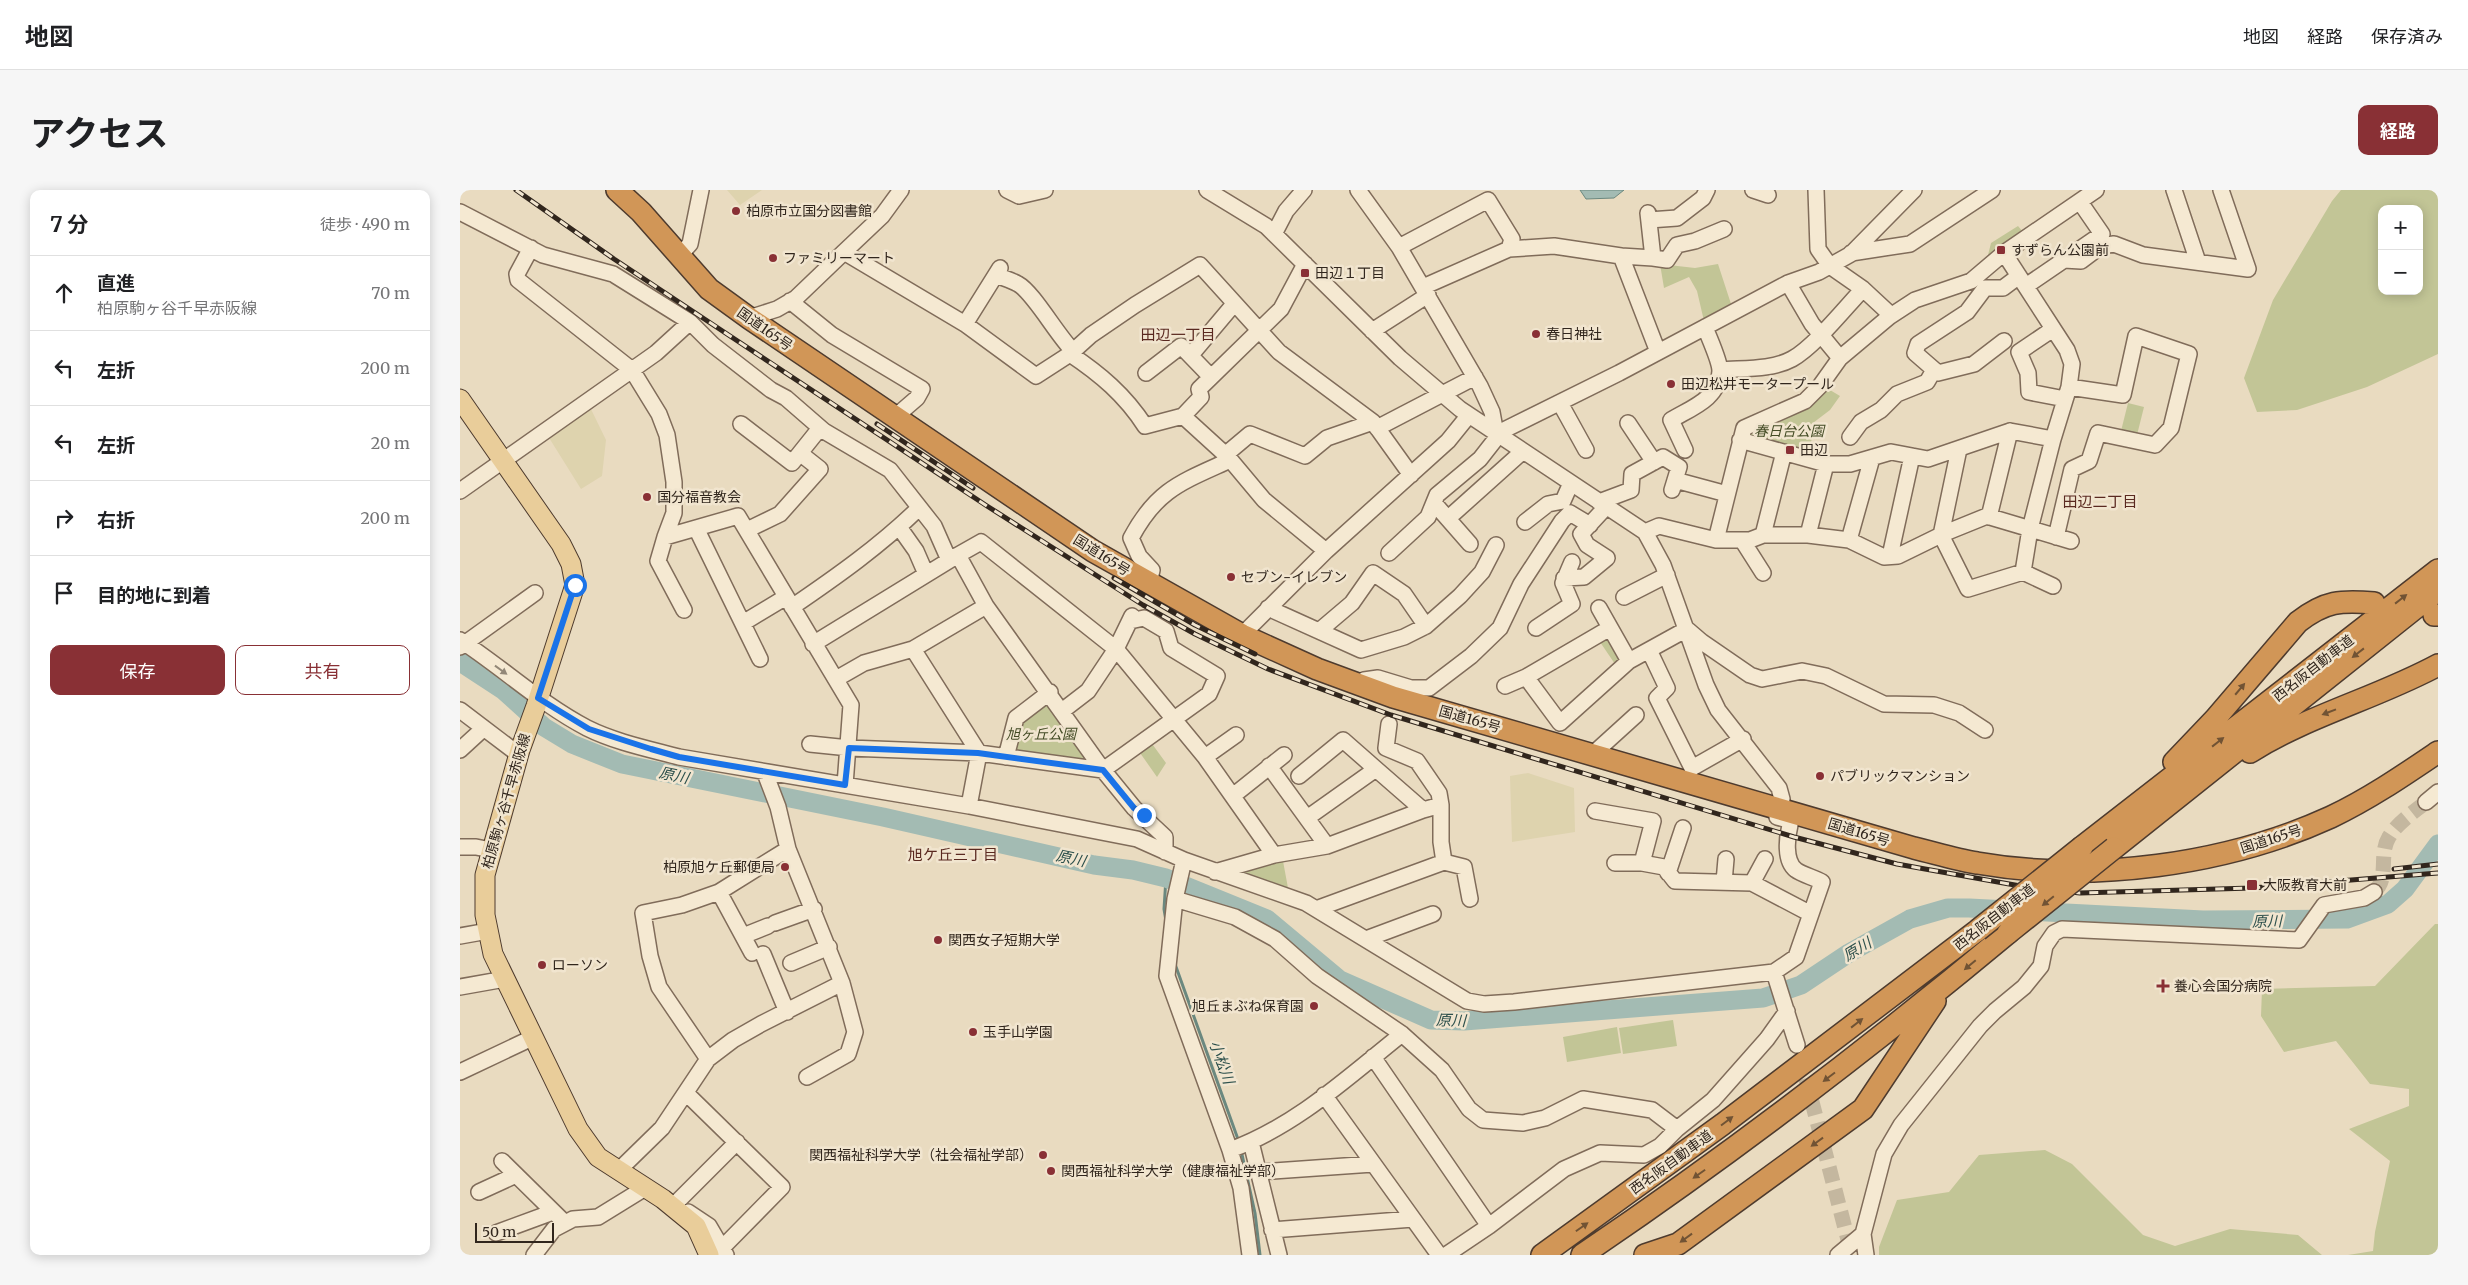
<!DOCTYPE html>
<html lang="ja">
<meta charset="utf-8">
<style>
body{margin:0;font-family:Merriweather,"Noto Sans JP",serif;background:#f6f6f6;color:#202124}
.controls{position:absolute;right:15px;top:15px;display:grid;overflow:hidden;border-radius:10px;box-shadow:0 2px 12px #0003}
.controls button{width:45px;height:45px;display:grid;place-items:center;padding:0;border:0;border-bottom:1px solid #e0e0e0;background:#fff;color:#202124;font:25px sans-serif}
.scale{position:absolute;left:15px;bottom:12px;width:79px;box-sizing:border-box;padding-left:5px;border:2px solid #31261d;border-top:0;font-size:14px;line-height:18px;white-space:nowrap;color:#31261d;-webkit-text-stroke:4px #f1e5cf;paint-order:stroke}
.stop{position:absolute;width:15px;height:15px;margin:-11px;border:4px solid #1a73e8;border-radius:50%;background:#fff}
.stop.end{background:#1a73e8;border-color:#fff;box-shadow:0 1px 5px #0008}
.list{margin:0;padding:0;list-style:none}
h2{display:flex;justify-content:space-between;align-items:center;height:65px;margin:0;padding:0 20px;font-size:21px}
h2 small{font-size:16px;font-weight:400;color:#757577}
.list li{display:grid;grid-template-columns:32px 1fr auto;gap:15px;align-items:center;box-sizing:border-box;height:75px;padding:0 20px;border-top:1px solid #e0e0e0}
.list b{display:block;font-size:19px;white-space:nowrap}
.list p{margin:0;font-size:16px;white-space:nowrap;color:#757577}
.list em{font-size:16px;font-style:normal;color:#757577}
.actions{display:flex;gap:10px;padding:15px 20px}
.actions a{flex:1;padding:11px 0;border:1px solid #893035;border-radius:10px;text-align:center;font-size:18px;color:#893035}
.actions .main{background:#893035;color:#fff}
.icon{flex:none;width:28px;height:28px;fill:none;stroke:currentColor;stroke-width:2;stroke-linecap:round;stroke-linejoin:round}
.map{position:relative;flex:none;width:1978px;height:1065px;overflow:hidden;border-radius:10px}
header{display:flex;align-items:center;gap:30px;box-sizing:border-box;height:70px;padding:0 25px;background:#fff;border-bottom:1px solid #e0e0e0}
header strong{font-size:24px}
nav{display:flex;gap:28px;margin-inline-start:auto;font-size:18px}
.intro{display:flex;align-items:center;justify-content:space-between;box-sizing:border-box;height:120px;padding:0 30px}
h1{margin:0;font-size:35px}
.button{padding:12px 22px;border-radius:10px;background:#893035;color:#fff;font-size:18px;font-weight:700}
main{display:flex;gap:30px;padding:0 30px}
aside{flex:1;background:#fff;border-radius:10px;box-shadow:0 2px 12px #0003}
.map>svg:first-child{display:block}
.farmland{fill:#ded3ae}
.green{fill:#c2c596;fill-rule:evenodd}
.water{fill:#a3bbb3;stroke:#6b887f}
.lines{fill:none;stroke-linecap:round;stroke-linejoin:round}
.stream{stroke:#6b887f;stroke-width:3}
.river{stroke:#a3bbb3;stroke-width:19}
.minor-tunnel{stroke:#c4b79f;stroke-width:15;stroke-dasharray:15 8;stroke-linecap:butt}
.minor-casing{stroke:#806c5a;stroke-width:18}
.major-casing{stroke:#4e3b2e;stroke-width:21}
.highway-casing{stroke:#4e3b2e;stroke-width:24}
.minor{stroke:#f5e9d2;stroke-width:15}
.major{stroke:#e9cd9a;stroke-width:19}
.highway{stroke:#d19657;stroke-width:21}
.rail-casing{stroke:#31261d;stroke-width:5}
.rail{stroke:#f1e5cf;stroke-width:3;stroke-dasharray:9;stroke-linecap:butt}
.highway-bridge-casing{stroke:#4e3b2e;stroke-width:24;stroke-linecap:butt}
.highway-bridge{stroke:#d19657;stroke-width:21}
.oneway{fill:#715334}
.oneway2{fill:#938878}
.route{stroke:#1a73e8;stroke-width:6}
.poi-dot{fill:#893035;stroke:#f1e5cf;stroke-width:2}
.labels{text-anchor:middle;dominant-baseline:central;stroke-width:5;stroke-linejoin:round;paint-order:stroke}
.poi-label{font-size:14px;fill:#31261d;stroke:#f1e5cf;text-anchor:start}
.street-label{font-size:14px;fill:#31261d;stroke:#f1e5cf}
.park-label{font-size:14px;font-style:italic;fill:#444c25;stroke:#f1e5cf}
.neighbourhood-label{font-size:15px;fill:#5a2920;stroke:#f1e5cf}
.water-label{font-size:15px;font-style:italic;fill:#2d504c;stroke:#f1e5cf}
</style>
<header>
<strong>地図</strong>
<nav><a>地図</a><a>経路</a><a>保存済み</a></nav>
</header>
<div class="intro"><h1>アクセス</h1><a class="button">経路</a></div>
<main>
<aside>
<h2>7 分<small>徒歩 · 490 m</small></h2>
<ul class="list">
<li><svg class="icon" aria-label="ahead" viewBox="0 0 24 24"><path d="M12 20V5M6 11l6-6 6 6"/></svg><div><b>直進</b><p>柏原駒ヶ谷千早赤阪線</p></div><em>70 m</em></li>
<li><svg class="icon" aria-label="left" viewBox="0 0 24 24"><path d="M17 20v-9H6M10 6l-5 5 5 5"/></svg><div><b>左折</b></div><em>200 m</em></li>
<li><svg class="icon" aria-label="left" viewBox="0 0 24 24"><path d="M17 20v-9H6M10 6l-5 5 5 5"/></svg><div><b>左折</b></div><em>20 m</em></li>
<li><svg class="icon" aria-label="right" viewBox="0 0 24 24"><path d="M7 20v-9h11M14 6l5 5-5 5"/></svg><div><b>右折</b></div><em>200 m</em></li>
<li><svg class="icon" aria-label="arrive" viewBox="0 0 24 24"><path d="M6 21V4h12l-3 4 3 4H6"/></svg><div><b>目的地に到着</b></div></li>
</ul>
<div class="actions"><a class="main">保存</a><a>共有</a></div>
</aside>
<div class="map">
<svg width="1978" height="1065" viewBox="0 0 1978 1065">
<rect width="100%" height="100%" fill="#e9dbc0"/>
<path class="farmland" d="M267,0H302L280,15Z
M129,215L146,250L142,286L121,299L86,243Z
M1068,583L1114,598L1115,642L1052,652L1050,586Z"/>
<path class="green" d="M1881,0H1978V164L1907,197L1837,220L1797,222L1784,188L1813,110L1872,11ZM1922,19H1959V101H1922Z
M1558,36L1563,42L1530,67L1528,65L1531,53Z
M1200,74L1235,78L1258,74L1272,117L1244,131L1237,101L1229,87L1204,98Z
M1365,197L1380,206L1370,220L1349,236L1345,243L1352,249L1347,262L1285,248L1288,241Z
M1668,213L1684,217L1677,245L1661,241Z
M1146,444L1163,466L1157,477L1138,449Z
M586,511L627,565L623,573L553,561L557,537Z
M690,551L706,573L697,587L678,560Z
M823,671L828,698L775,686V680Z
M1975,734H1978V1065H1888L1913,1061L1915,1042L1930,971L1889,939L1949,916V899L1910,894L1876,851L1824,862L1801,826L1802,799L1915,796Z
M1213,830L1217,856L1163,864L1159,838Z
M1157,837L1161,863L1107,872L1103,847Z
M1585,960L1612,974L1683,1045L1715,1056L1770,1039L1838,1045L1862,1065H1419V1057L1437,1010L1489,1002L1519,965Z"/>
<path class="water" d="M1120,0H1164L1154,8L1126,9Z"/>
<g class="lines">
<path class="stream" d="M706,688L704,719L706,731
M715,774L779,952
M781,960L795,1023L800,1065"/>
<path class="river" d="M0,472L43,500L84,537L112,554L162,574L423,627L634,675L673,680L706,688L807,729L880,790L971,830L1004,831L1303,808L1341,795L1389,763L1450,729L1488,718H1509L1743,730L1887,729L1928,714L1945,699L1978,654"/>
<path class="minor-tunnel" d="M1914,702C1930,688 1918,665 1929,647C1937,633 1954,622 1966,612
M1340,866L1392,1065"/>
<g class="minor-casing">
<path id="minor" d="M547,0L559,6L585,0
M898,0L939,57L1020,196L1032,222L1036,244
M1293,0L1308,5
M1356,0L1358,59L1370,76L1403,99L1431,125
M1714,0L1738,72
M0,22L83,65L153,84L230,132L253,155L311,200L326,208L364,241L430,280L474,336L489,370
M1189,30L1217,28L1243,8L1247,0
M814,44L826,21L844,0
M939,57L1028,10L1052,49L1049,59L1094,56L1161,66L1198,162
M71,58L57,84L58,90L172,180L199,224L207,245L214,292V323L205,347L278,326L391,515L385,595
M384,62L422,26L441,0
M1391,63L1450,54L1532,0
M1544,63L1607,160L1612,174L1609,197L1593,249L1570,339L1563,382
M220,65L230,54L241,0
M1161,66L1193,68L1188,23
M1193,68L1207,70L1217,55L1235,51L1264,39
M1604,70L1621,71L1641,56L1654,54L1683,65L1788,79L1761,0
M536,85C543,88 551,90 558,94C573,102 597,145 613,161
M1328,93L1352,134L1380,168
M1566,96L1642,44L1620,12
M963,97L1049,59
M330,111L372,145L462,199L457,208L435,227
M289,128L317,119L336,108L384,62L505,134L576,186L610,164L631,145L675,115L740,75L819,162L913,232L951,285
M505,134L540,78
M1593,139L1559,162L1568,183L1569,202L1605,209
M912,141L968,105
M1544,151L1514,174L1478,183L1455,163L1458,154L1507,122L1525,98H1543L1559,86
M610,164C640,184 665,205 685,236L723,226L741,207L739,199L821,119L845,74
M731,165L774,114
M1260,180C1283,178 1312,180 1332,169C1354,157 1385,118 1403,99
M686,183L721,156L751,187
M1100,213L1126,260
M723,226L768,267L804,310L866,361
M1168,233L1194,272
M281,234L332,273L360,238
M917,238L1015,187
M1036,244L1159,183L1328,93L1359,82L1391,64L1454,0
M1390,247L1401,232L1421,220L1437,204L1467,192L1474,180
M1280,250L1366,274H1390L1431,262L1468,269L1550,241L1593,249
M1499,259L1481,345L1508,399L1563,382L1593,396
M1225,260L1211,230C1231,218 1259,209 1260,181C1260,171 1249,148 1245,137
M765,265L790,244L845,266L867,248L913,232
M1215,290L1267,304
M0,301L196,163L230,132
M1139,312L1171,300L1172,284L1203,267L1219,277L1212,300
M974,313L1010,354
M994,323L1062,262
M1529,327L1550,241
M1065,332L1088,314L1103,311L1111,293
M439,337L456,361L466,384
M236,338L300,469
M287,340L320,324L360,279L341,264
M1185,342L1199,336L1256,350H1290L1303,345H1348L1389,350L1424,367L1438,366L1485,343L1527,326L1611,351
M1303,345L1324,262
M1348,345L1366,274
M205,347L198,371L224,420
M1596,347L1612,279L1629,271L1638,243L1695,255L1711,238L1729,164L1676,146L1663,205L1609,197
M1256,350L1284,238L1345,211L1360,196L1380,168L1429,127L1455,110L1511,91L1544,63L1636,0
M1282,350L1303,383
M1389,350L1412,268
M929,363L968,327L977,305L1020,269L1038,246
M498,365L521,352L656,459L745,567L814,665
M1430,366L1452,266
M1104,388L1124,387L1147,368L1127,355L1121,344L1146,317
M689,393L692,380L679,366L671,348C697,299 722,292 770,270
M1164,407L1207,385
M332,417C376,387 420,356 459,318
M808,418L901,460L944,447L966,436L1000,406L1022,382L1036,355
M1139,418L1169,471
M283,433L326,407
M1076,438L1112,414L1103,393L1112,372
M1150,438L1066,487L1100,533L1169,471L1227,439
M1228,440L1242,452L1290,485L1302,489L1342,481L1366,486L1424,514L1474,515L1499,523L1525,540
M859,441L892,413L913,383L944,404L966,436
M782,445L866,361L988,251L1009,225
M0,450C43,478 81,514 127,538C155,552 189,559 219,567L509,616L677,649L724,670L846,713L1007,811L1024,814L1054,812L1314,782L1336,767L1362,692C1355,688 1341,684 1336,680C1324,671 1327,647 1330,635L1328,630L1317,627L1322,609L1319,598L1258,520L1246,495L1203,375L1185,342L1000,219L940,168L806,36L747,0
M353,454L498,365L526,416L643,580L674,618L705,647V662
M0,457L75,403
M453,459L519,563L509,616
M1189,460L1207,498L1197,508L1232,578L1283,549
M376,489L404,473L453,459L526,416
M897,494L904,490L918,488L951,498H969L1011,466L1040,438L1061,394L1102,331L1110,323L1130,335
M1045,496L1066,487
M0,520L58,564
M602,521L628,501L656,459L672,426
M929,534L926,558L957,571L979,603L981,615
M350,554L389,558L519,563L643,580L749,504L757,486L711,458L706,441L684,428L670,431
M0,560L24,538
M1133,564L1176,525
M546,567L556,528L590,502
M745,567L776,545
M809,576L867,656
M305,583L318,617L328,659L382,793L395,842L388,864L347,887
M839,586L883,550L916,579
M774,605L824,565
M1966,612L1978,602
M1135,621L1193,631L1182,673
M847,628L916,579L963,620L981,615V652L984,672L856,719
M0,657H16L31,660
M724,670L715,709L707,786L770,960L781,998L790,1065
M984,672L1004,677L1010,709
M1155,673H1182L1204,677L1215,691L1292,693L1351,724
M755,682L814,665L867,656L963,620
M1208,683L1223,638
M1264,692L1266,669
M1292,693L1305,669
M259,702L292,763
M715,709L775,727L815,749L857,786L942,844L982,880L1009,919L1023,930L1063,933L1085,928L1123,909L1192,920L1217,939
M315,733L354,719
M0,746L28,741
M283,746L308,736
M906,749L973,724
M303,764L327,822
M331,773L369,757
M1314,782L1337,855
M0,797L45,789
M913,867L1029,1036
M248,869L199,797L190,766L183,723L222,715L259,702L328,659
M0,882L74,847
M227,904L322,997L263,1057
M864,905L979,1065
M791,952L819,1065
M770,960C836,936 888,887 942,844
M42,971L105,1033
M158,981L202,938L248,869L273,850L301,834L382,793
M798,982L913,974
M19,1002L56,985
M216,1013L277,952
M228,1022L249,1036L266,1065
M812,1040L953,1029
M36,1043L93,1022
M74,1065L94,1039L113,1029L138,1027L185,998
M986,1065L1029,1036L1104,979L1140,963L1184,965L1200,956L1217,939L1253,910L1307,849L1327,821
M1378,1065L1403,1044
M1406,1065L1403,1044L1424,964L1441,935L1520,836L1535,821L1564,797L1581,776L1585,756L1594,743L1602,739L1839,750L1864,715L1904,708L1914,702"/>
</g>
<g class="major-casing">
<path id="major" d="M0,209L101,354L111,374L115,395L76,516L60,560L25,685V725L33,764L118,939L138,967L203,1009L236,1036L249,1065"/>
</g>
<g class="highway-casing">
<path id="highway" d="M157,0L181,22L249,99L289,128L633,361L782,445L857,479L933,507L1454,658C1475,663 1496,670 1517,673C1631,693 1766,675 1871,627C1909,609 1944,585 1978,562
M1974,425H1978
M1790,562C1849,525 1917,508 1978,475
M1714,572L1755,529L1838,432C1865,411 1881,410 1914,413
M1622,657L1978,380
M1654,658L1978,400
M1082,1065L1263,934L1518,740
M1122,1065C1270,965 1411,857 1548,743
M1185,1065L1218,1054L1403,919L1475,811"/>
</g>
<use href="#minor" class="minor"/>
<use href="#major" class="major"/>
<use href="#highway" class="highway"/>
<g class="rail-casing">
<path id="rail" d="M56,0L154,69L267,144L527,316L683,415L735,444L808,479L931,525L1334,647L1437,674L1566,697L1620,703L1792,698L1978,683
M417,234L513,298
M654,388L735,435L795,464
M1934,679L1978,674"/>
</g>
<use href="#rail" class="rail"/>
<g class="highway-bridge-casing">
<path id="highway-bridge" d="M1518,740L1622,657
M1548,743L1654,658"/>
</g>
<use href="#highway-bridge" class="highway-bridge"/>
</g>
<defs><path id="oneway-solid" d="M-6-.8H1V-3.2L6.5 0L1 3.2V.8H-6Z" transform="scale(1.25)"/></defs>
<g class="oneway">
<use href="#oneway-solid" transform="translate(1941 409) rotate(-38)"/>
<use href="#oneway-solid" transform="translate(1898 463) rotate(142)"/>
<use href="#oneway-solid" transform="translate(1780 499) rotate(-50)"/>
<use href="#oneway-solid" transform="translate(1869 522) rotate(159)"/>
<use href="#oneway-solid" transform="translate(1758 552) rotate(-38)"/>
<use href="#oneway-solid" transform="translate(1588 711) rotate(141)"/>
<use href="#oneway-solid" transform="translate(1510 775) rotate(140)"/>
<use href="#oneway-solid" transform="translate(1397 833) rotate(-38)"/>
<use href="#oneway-solid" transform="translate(1369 887) rotate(143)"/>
<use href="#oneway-solid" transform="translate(1267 931) rotate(-37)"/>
<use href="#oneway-solid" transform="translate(1357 952) rotate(144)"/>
<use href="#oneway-solid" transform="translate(1239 984) rotate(145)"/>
<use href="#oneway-solid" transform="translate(1122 1037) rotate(-35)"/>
<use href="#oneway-solid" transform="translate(1226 1048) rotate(144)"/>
</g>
<use class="oneway2" href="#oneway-solid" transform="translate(41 480) rotate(36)"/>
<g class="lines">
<path class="route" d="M115,395L78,508L129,539L191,559L219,567L385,595L389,558L518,563L643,580L674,618L684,625"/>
</g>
<g class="poi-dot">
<circle cx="276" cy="21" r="5"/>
<rect x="1536" y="55" width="10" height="10" rx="2.5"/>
<circle cx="313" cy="68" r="5"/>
<rect x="840" y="78" width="10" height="10" rx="2.5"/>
<circle cx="1076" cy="144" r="5"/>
<circle cx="1211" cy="194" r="5"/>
<rect x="1325" y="255" width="10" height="10" rx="2.5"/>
<circle cx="187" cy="307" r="5"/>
<circle cx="771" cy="387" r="5"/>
<circle cx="1360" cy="586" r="5"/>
<circle cx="325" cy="677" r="5"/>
<rect x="1786" y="689" width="12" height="12" rx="2.5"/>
<circle cx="478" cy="750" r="5"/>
<circle cx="82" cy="775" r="5"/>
<path d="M1700.5 788.5h5v5h5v5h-5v5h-5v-5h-5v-5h5z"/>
<circle cx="854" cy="816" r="5"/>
<circle cx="513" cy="842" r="5"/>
<circle cx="583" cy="965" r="5"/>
<circle cx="591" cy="981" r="5"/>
</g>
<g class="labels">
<g class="poi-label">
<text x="286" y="21">柏原市立国分図書館</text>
<text x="1551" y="60">すずらん公園前</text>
<text x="323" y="68">ファミリーマート</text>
<text x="855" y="83">田辺１丁目</text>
<text x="1086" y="144">春日神社</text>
<text x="1221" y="194">田辺松井モータープール</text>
<text x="1340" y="260">田辺</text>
<text x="197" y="307">国分福音教会</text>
<text x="781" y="387">セブン-イレブン</text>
<text x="1370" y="586">パブリックマンション</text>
<text x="315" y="677" text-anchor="end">柏原旭ケ丘郵便局</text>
<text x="1803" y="695">大阪教育大前</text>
<text x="488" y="750">関西女子短期大学</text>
<text x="92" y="775">ローソン</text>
<text x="1714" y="796">養心会国分病院</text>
<text x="844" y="816" text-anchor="end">旭丘まぶね保育園</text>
<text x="523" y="842">玉手山学園</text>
<text x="573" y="965" text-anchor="end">関西福祉科学大学（社会福祉学部）</text>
<text x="601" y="981">関西福祉科学大学（健康福祉学部）</text>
</g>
<g class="street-label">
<text transform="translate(305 139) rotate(35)">国道165号</text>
<text transform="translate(642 365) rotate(32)">国道165号</text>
<text transform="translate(1853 478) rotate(-38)">西名阪自動車道</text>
<text transform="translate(1010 529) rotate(16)">国道165号</text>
<text transform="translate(46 611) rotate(-74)">柏原駒ヶ谷千早赤阪線</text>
<text transform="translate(1399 642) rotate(17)">国道165号</text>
<text transform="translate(1811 649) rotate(-18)">国道165号</text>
<text transform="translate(1534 727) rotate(-38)">西名阪自動車道</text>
<text transform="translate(1211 972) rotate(-36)">西名阪自動車道</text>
</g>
<g class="park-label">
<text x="1329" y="241">春日台公園</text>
<text x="581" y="544">旭ヶ丘公園</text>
</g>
<g class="neighbourhood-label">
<text x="718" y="144">田辺一丁目</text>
<text x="1640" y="311">田辺二丁目</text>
<text x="493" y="664">旭ケ丘三丁目</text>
</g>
<g class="water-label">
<text transform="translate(214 585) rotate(12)">原川</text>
<text transform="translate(611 668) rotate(12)">原川</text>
<text transform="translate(1807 731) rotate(-1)">原川</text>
<text transform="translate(1397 759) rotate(-31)">原川</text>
<text transform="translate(991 830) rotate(2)">原川</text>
<text transform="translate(762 872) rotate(70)">小松川</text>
</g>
</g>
</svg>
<div class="controls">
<button>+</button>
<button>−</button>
</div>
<div class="scale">50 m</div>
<div class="stop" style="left:115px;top:395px"></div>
<div class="stop end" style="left:684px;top:625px"></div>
</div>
</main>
